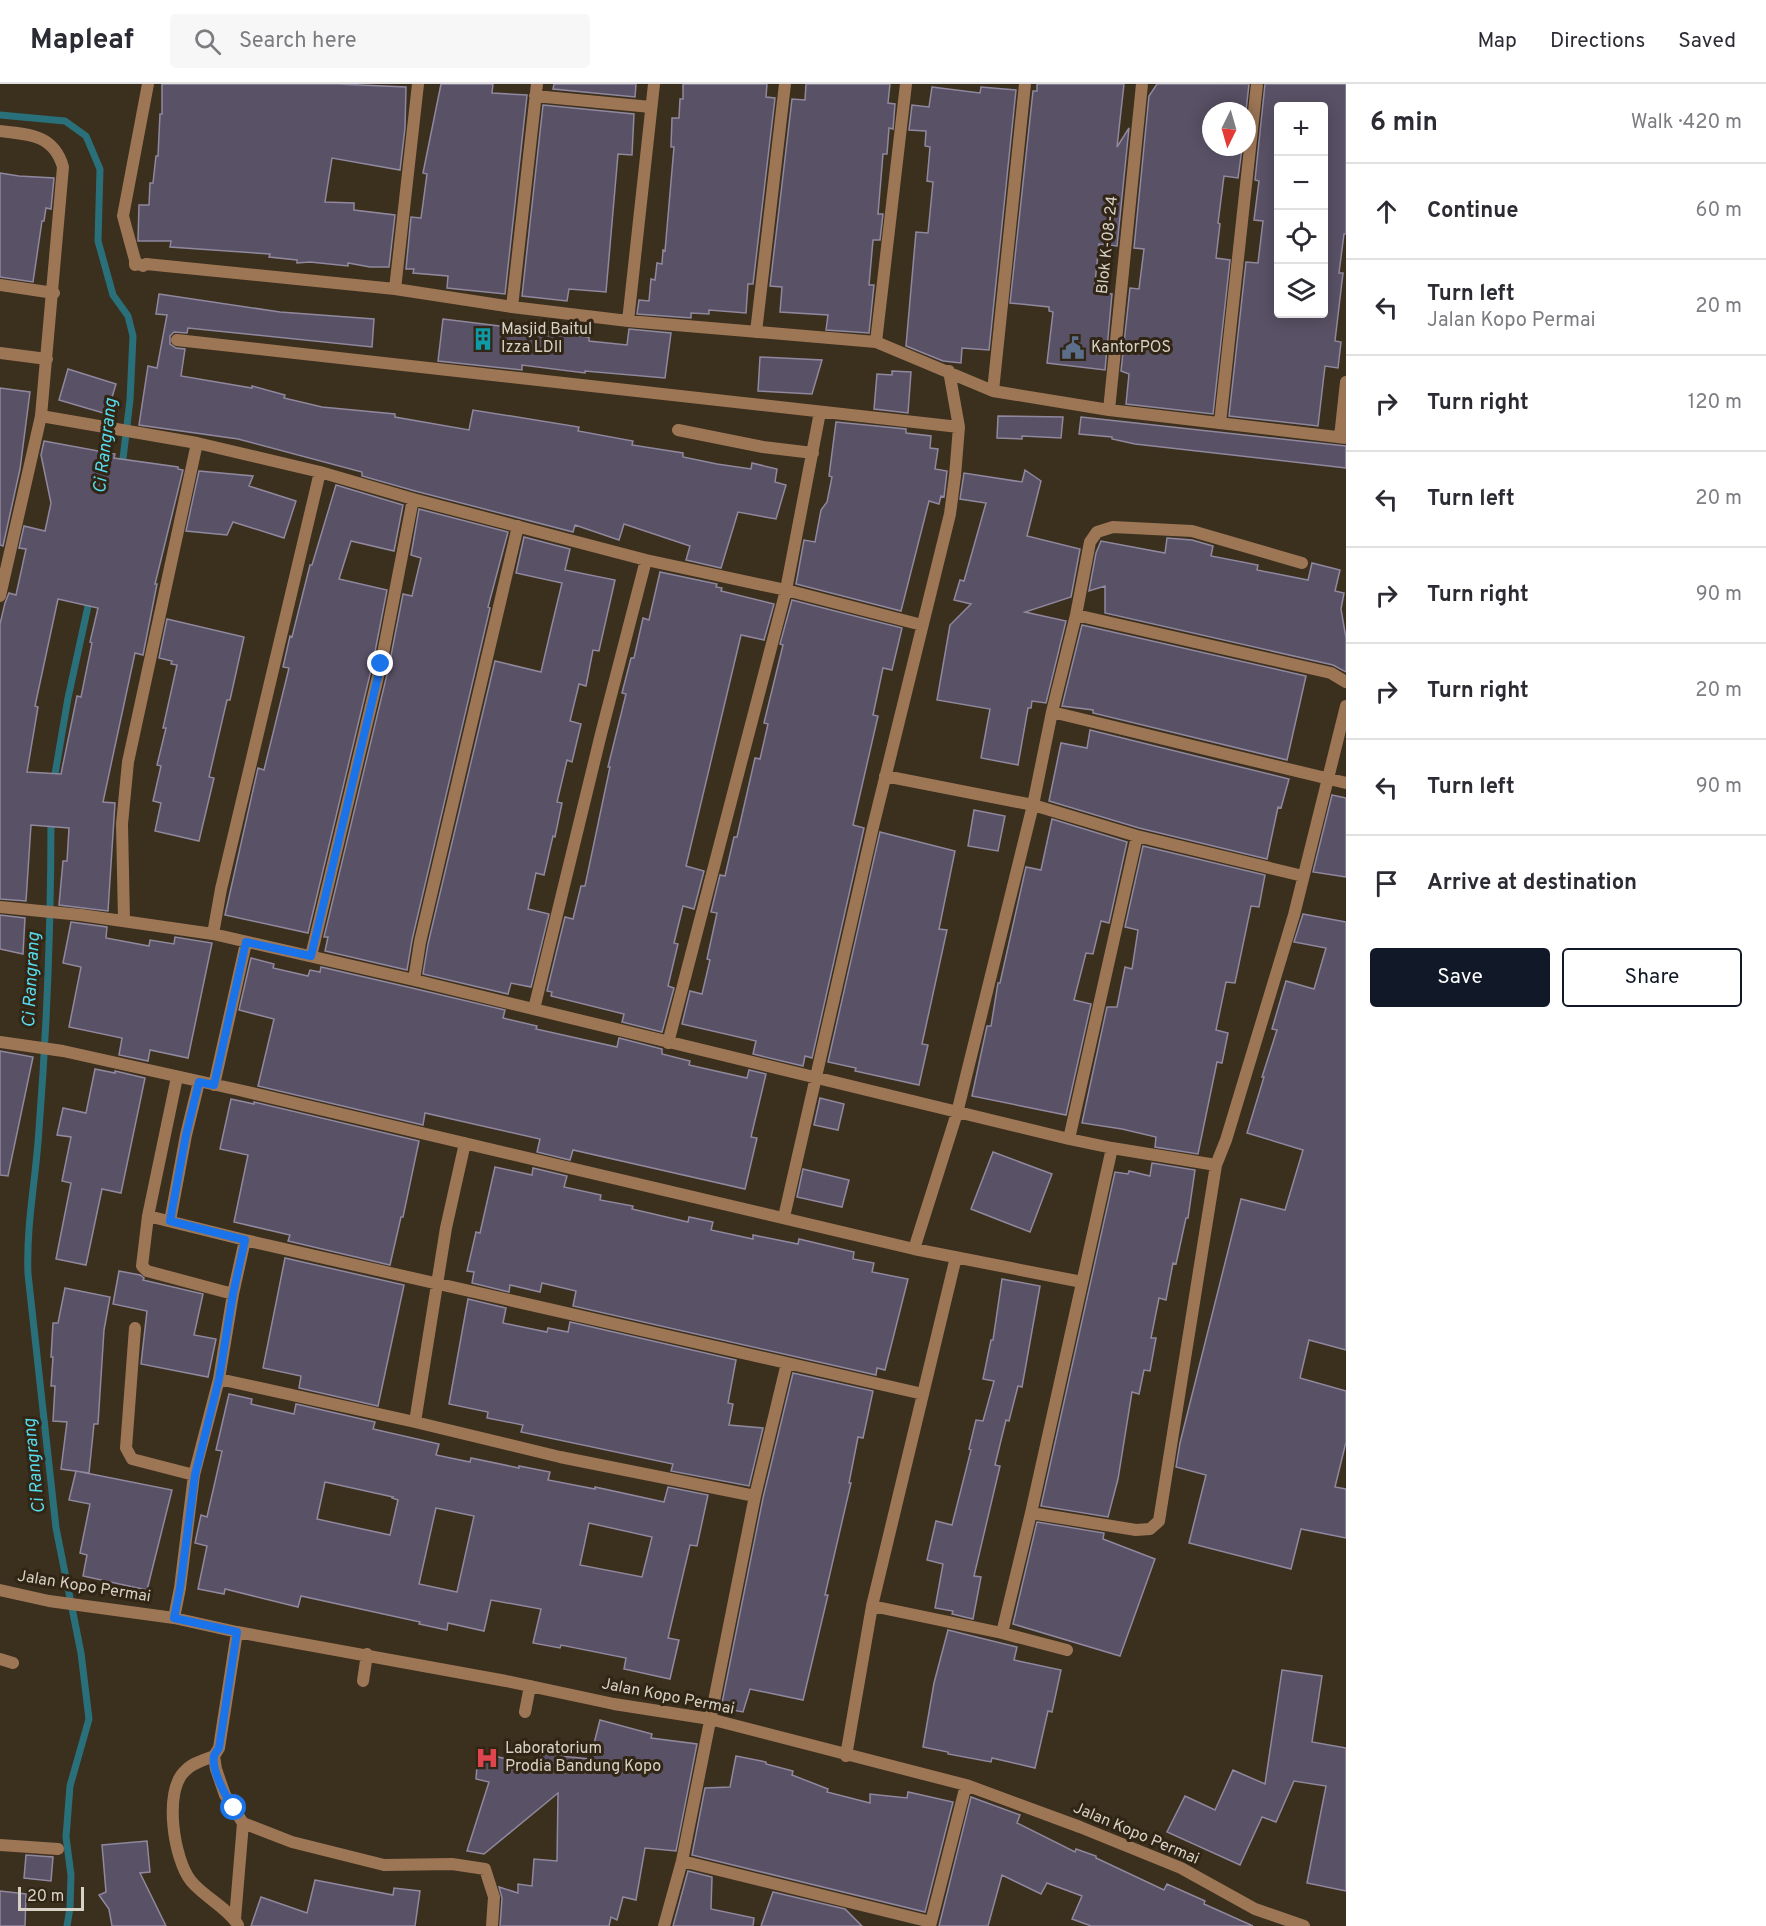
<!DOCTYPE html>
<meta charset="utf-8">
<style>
body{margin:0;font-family:Overpass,sans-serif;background:#f7f7f7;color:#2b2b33}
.controls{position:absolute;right:18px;top:18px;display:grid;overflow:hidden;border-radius:6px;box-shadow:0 3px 15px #0003}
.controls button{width:54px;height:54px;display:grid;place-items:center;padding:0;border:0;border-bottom:2px solid #e1e1e2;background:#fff;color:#2b2b33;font:30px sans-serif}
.compass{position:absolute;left:1202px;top:18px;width:54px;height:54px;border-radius:50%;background:#fff;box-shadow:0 3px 15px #0003;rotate:185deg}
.scale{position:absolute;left:18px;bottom:15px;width:66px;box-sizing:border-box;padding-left:6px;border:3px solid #d8d1c6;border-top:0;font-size:16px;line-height:21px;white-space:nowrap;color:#d8d1c6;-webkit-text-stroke:4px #312515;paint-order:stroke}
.stop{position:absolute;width:18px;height:18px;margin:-14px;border:4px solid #1a73e8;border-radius:50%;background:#fff}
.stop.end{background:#1a73e8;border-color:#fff;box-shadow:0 2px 6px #0008}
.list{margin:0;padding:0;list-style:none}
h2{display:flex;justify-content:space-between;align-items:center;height:78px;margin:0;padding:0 24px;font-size:26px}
h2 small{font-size:20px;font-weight:400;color:#7c7c81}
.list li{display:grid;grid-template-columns:39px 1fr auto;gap:18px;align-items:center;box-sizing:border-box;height:96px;padding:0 24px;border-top:2px solid #e1e1e2}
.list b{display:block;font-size:22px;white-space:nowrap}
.list p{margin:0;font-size:20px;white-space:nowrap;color:#7c7c81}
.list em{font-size:20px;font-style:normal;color:#7c7c81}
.actions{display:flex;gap:12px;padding:18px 24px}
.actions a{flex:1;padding:14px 0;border:2px solid #111827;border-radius:6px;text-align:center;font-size:21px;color:#111827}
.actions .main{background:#111827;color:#fff}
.icon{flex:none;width:33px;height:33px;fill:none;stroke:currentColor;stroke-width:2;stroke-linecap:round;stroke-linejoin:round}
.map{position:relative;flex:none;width:1346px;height:1842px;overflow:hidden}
header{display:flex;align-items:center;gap:36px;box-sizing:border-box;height:84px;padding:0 30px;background:#fff;border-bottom:2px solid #e1e1e2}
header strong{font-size:28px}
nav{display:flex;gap:33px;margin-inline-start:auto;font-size:21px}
.search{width:420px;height:54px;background:#f7f7f7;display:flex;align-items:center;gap:15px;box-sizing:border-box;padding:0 21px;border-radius:6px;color:#7c7c81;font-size:22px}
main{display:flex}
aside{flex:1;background:#fff}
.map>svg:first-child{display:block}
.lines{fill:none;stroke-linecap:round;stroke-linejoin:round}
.stream{stroke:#2a707a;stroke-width:7}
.building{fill:#595165;stroke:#90889e;stroke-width:1.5;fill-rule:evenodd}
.street{stroke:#9d7656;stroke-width:12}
.route{stroke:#1a73e8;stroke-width:8}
.labels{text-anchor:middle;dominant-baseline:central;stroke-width:6;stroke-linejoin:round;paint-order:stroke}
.street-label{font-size:16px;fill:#d8d1c6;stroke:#312515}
.poi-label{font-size:16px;fill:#d8d1c6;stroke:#312515;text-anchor:start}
.water-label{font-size:18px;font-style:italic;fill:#56dcef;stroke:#312515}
</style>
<header>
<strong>Mapleaf</strong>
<div class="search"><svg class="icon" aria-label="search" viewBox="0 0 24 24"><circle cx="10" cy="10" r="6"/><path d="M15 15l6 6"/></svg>Search here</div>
<nav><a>Map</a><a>Directions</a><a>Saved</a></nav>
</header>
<main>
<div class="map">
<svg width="1346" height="1842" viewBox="0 0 1346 1842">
<rect width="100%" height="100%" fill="#3b2f1e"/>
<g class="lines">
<path class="stream" d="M0,31L65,37L86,52L100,85L98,157L113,211L128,232L133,252L130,316L122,383
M54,696L68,614L90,513
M51,734C51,836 47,943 39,1045C36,1095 26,1140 28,1190L56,1444L81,1569L89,1635L70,1702L66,1753L71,1791L70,1824L67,1842"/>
</g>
<path class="building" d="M162,0H338L406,3L405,44L400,86L332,74L325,118L354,119V126L395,131L389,183H370L348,179V182L310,178L297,179V176L269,173L270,170L170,163L171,157H138L139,121H149L150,99H153L156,72H158L160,30H162Z
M441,0H493L492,9L527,11L505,210L447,204L448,192L413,189L414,185H406L411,133L421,134L427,90L423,89Z
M554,0H636L635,13L553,5Z
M683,0H767L766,13L775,14L753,200H748L746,229L709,226V230L691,229V234L637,230L639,216L649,217L651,195L655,196L657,179L662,180L663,166L665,167L674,63H671L672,34H679L680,15H683Z
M806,0H890L888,19L895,20L893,45L889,44L887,70H883L878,130H883L880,156H873L869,201H874L869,249L826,246L828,231L780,228L782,203L770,202L792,15L805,16Z
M1037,0H1124L1117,63L1129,44L1117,162L1099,160L1094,208L1112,210L1105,286L1047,279L1053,228L1049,227V223L1010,219L1033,7H1037Z
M1157,0H1249L1246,27H1211V63L1242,65L1238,94L1224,92L1218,139L1220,140L1216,174L1230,176L1213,330L1126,320L1129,290L1121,287L1130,204L1139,205L1144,165L1134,164L1149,12Z
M1265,0H1346V150H1344L1339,189H1343L1335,257L1341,258L1338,284L1325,282L1318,342L1229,332L1246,178L1258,179L1263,137L1254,136L1259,97L1255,96ZM1278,22H1323V230H1278Z
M932,3L980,9L981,3L1016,6L989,266L962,264L961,279L943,277L906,262L916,148L928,149L933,98L927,97L930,63L925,62L926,47L909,46L912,21L929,23Z
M543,21L634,30L632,71L618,70L606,208L569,205L567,217L522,212Z
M0,89L19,92L54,94L51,125L46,124L44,137H42L33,198L0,193Z
M159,210L280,228L374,235L372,263L188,244L187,249L174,248L170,252V260L176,264L185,265L181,292L252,304V302L285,311L284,314L322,323L395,330V333L469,346L473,326L579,343L578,347L633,357L632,361L683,369V373L717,380L751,385L752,379L777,385L775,398L786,401L776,435L738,428L721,484L686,476L690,462L624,440L619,456L575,441L573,448L415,407L362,392V388L238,355L139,341L148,282L157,284L167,231L156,230Z
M443,235L589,253V257L627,261L629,245L671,249L665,294L585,287V289L522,281V286L438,277Z
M760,273L822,276L812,310L758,307Z
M68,285L116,300L107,330L59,316Z
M892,287L911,288L908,329L874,325L877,290L892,291Z
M0,304L30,308L20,385L3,462L0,461Z
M998,332L1063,333L1061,354L1022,352V355L997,354Z
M1081,333L1346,362V384L1135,360L1112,355V353L1079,350Z
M836,338L906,345V349L931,352L930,364L938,365L935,385L947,387L944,413L941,412L939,420L929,417L901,527L796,500L804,456L815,458L821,426L827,418L832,393L829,392Z
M44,357L115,370L114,374L178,383V385L183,386L155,500H157L143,571L135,569L103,718L115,719L108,827L59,821L63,777H67L69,744L31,741L26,817L0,815V540L5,519L9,509L16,511L26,465L19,464L24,442L45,447L51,419L41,371ZM58,515L98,524L90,558L92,559L81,613L77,612L61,690L27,688L38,623L35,622Z
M1025,386L1041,397L1027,452L1080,465L1071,513L1025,528L1066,537L1046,619L1032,617L1031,624H1028L1018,681L981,674L990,625L937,616L950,541L971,520L954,516L960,496L964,497L986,419L960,415L964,389L1022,398Z
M199,387L253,392L249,402L296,417L284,454L233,438L227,451L186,447Z
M336,401L403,421L394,467L351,457L339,495L387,506L373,578L308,849L225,831L258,684L264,686L289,584L283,583L290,552L292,553L310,481H312Z
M419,425L508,448L488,523L490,524L412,856L407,886L325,867L328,853H324L389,582L403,510L412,512L421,474L411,471Z
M524,453L570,465L565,486L615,496L599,567L593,566L586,602L579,600L570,637L581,640L572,678L567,676L557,718L562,719L555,753L553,752L544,791L536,789L528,825L549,830L531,903L511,899L508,910L423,890L428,860L495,577L541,588L551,545L562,499L516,489Z
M1167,454L1192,456L1213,462L1211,472L1258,481L1257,486L1308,496L1312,479L1340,486L1335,507L1344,509L1341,525L1346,554V588L1333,581L1105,529V502L1089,507L1096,469L1101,457L1165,469Z
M660,488L717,500L716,503L722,504L721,507L774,520L764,556L741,551L686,782L704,787L694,825L683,822L674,859L678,860L668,902L674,904L662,948L622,938L624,930L551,912L552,908L547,907L565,833L573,835L581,802H585L610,683H608L626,610L622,609L631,574H634L643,534L649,536Z
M792,516L902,544L892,586L883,584L873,631L878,632L853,741L864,744L812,974L805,972L803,982L753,970L756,957L682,940L690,907L702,910L710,876L707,875L717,829L711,828L720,791L725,792L734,753H737L755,674L760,675L768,640L764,639L783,561L780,560Z
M167,535L244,553L230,616H227L209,693L214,694L199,757L155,747L161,719L153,717L161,682L157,681L166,644H163L177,581L171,580L172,577L159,574Z
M1082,541L1306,592L1287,676L1093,629V626L1062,622Z
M1090,646L1289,695L1281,724L1278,723L1267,775L1139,744L1049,717L1061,659L1087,664Z
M1332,711L1346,714V793L1313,788Z
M974,726L1005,732L998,767L968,762Z
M1052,735L1127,758L1109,839L1101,837L1093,870L1086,869L1074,916L1091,920L1066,1031L972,1012L987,942H991L998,899H1000L1026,783L1041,786Z
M880,748L955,767L939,845L947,846L922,960L928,961L919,1001L855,987L856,984L828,978Z
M1143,762L1265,791L1259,823L1251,822L1235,899L1226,898L1216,946L1228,949L1222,979L1217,978L1198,1070L1155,1063L1156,1053L1122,1045L1082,1039L1107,923H1117L1125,883L1132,885L1138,846L1125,843Z
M1303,830L1346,838V1266L1309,1256L1300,1294L1346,1307V1358L1335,1403L1346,1405V1454L1301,1445L1291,1485L1189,1459L1206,1391L1176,1383L1180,1359L1241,1115L1285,1126L1303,1066L1247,1049L1264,993H1262L1277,946L1272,945L1286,897L1314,905L1326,864L1294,858Z
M0,831L25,834L23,870L0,865Z
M71,838L107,843L106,854L149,862L150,856L174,860L175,853L212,859L188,974L150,966L148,977L119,971L122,954L69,943L81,883L63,879Z
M251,874L274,880L273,884L308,892L310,886L320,888L321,883L412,904L505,926L503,934L537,942L536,945L617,963L619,954L662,965V970L690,977L689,981L747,994L749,986L766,990L751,1053L757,1054L745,1105L573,1066L570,1076L537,1068L540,1055L425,1029L423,1041L258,1002L274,935L239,926Z
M0,967L33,973L8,1092L0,1091Z
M95,985L115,989V987L145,994L121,1109L102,1105L86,1181L56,1175L71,1099L62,1097L71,1053L57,1051L63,1024L86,1029Z
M820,1014L844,1020L838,1046L814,1041Z
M231,1015L254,1020V1018L419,1057L403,1133H401L390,1181L288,1157L290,1151L234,1138L248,1071L220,1065Z
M993,1068L1052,1090L1030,1148L971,1125Z
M1152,1079L1195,1086L1188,1134H1186L1176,1180L1173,1179L1166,1216L1159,1214L1151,1254H1156L1150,1287L1144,1286L1139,1310L1132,1308L1118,1395L1108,1433L1041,1422L1115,1088L1128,1090L1129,1087L1150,1092Z
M495,1083L532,1091L533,1084L567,1092L564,1103L601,1111L600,1116L633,1122L632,1125L688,1138L689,1133L713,1138L711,1146L753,1155V1151L798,1160L799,1155L854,1168L853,1175L874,1179L872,1188L908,1195L885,1286L877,1284L876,1291L573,1222L576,1207L542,1199L540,1208L510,1201L509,1208L472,1199L474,1188L467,1187L476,1148L480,1149Z
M803,1085L849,1096L842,1123L797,1113Z
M285,1174L404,1201L378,1322L299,1304L301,1292L263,1284Z
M119,1187L140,1191L144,1194L143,1196L203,1210L194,1251L216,1255L208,1293L141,1280L147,1227L113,1220Z
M1002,1195L1040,1202L1022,1303L1018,1302L1009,1337L1006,1336L995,1381L1000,1382L974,1492L981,1493L973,1535L952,1530L953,1527L935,1524L943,1480L927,1476L936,1437L952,1441L971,1366L969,1365L976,1336L983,1337L994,1297L983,1295L991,1256H993Z
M65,1204L110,1213L104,1246L98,1340H94L89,1389L61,1385L67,1338L53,1337L55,1302H51L53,1273H51L53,1239H58Z
M468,1215L506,1224L503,1239L547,1248L548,1244L568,1248L570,1238L736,1276L728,1319L733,1320L729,1341L763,1344L749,1402L671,1387L673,1380L521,1348L523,1341L487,1334L488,1328L449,1320Z
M793,1289L873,1307L863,1354L858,1353L849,1399H851L825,1511H828L803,1616L750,1605L743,1628L721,1624L763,1414Z
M229,1310L252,1315L251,1320L294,1330L296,1320L375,1338L373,1345L439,1360L436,1371L470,1378L471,1374L519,1384V1382L550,1388L548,1396L595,1405V1403L664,1418L668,1403L708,1411L697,1462L690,1461L668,1554L679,1556L670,1595L624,1585L626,1574L561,1561L560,1564L533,1559L541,1525L491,1516L484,1547L448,1539L447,1546L419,1540L420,1538L301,1512L298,1523L225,1505L224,1510L198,1505L207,1462L195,1459L201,1431L207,1433L222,1367L216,1366ZM325,1398L393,1413L392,1414L398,1416L390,1451L317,1435ZM436,1424L474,1432L457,1508L419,1500ZM589,1439L652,1453L642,1493L580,1481Z
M76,1387L172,1406L147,1506L83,1492L87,1471L80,1469L90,1420L69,1416Z
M1037,1438L1104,1449L1103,1455L1155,1475L1120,1572L1013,1540Z
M948,1546L1017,1563L1014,1576L1061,1586L1052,1628L1048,1627L1035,1684L992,1674L991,1678L948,1670V1668L923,1663L934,1599Z
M1282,1586L1322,1592L1312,1658L1346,1664V1807L1307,1799L1326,1702L1294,1697L1276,1738L1262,1733L1240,1781L1167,1748L1185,1712L1215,1726L1233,1686L1265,1700Z
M600,1636L652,1650L651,1654L697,1660L676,1767L645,1764L636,1816L623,1813L617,1836L611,1833L609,1842H500L502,1814L499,1803L518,1809V1800L532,1802L534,1775L557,1777L558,1709L484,1770L467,1767L489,1698L476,1695L478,1668L539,1683L541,1670L590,1675Z
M736,1672L766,1678V1680L793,1687L792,1691L828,1705L827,1708L870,1719V1710L907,1714L908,1708L953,1718L925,1828L692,1771L705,1704L730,1703Z
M971,1713L1020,1731L1017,1739L1075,1768L1076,1765L1096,1772V1774L1164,1806L1167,1800L1205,1817L1204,1820L1253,1842H1091L1072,1835L1082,1812L1047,1799L1041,1810L1002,1791L988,1842H939Z
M147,1757L150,1788L140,1789L166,1842H112L109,1825L99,1811L106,1808L102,1761Z
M26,1771L53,1773L51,1797L24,1794Z
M688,1787L712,1793L711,1825L754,1834L753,1842H673Z
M315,1796L393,1811L394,1804L420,1807L415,1842H251L261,1813L307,1829Z
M0,1807L26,1810L25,1842H0Z
M773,1808L845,1825L862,1842H761Z"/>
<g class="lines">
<path class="street" d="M148,0L123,132L135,176V181L139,180L143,182L146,180L395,205L512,223L628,237L876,258L993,307L1109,326L1346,354
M535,12L651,23
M0,47C29,50 54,51 63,83L41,332L0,512
M0,201L54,209
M395,205L418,0
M512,223L537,0
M628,237L654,0
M756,248L785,0
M177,256L959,343
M876,258L906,0
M0,269L47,275
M993,307L1025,0
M1109,326L1142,0
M41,332L197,359L320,388L413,415L646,476L786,506L922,541
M1220,339L1257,0
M678,346L763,363L813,369
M1340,353L1346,298
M1076,531L1331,589L1346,598
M1052,628L1346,699
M885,692L1033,721L1137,752L1303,792
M0,823L81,831L213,850L414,896L1069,1055L1112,1064L1216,1081
M124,837L122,740L128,678L197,359
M213,850L221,805L320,388
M311,872L381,580L413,415
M414,896L420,858L518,442
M534,925L601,650L646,476
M0,958L63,967L239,1006L914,1165L1082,1198
M668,959L786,506L820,328
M177,993L148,1132L142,1182L147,1187L233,1210
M214,1001L246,859
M1069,1055L1137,752
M148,1132L245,1156L923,1310
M784,1133L873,743L950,430L955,392L959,343L949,287
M170,1137L186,1051L199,998
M914,1165L957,1029L1033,721L1052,628L1076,531L1090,458L1097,448L1113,443L1192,447L1302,479
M135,1244L126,1364L132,1375L194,1391
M219,1295L415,1338L560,1373L755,1412
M415,1338L446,1144L465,1059
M1031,1429L1136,1446L1150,1445L1159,1437L1216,1081L1226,1056L1294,831L1346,622
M0,1506L49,1517L174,1534L237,1548L506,1597L614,1620L710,1635L966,1701L1080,1743L1181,1784L1255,1825L1304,1842
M872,1522L1002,1549L1067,1566
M174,1534L180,1504L194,1391L219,1295L233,1210L245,1156
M1002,1549L1031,1429L1112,1064
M0,1575L13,1579
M363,1597L367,1570
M525,1628L530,1602
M214,1672C204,1676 192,1679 185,1687C163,1707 174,1776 191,1797C204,1813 228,1824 238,1841
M846,1672L872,1522L956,1173
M243,1739L292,1758L384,1781L452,1780L485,1785L494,1813L492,1842
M0,1761L58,1765
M682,1777L931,1838
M235,1835L243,1739L225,1711L216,1685L214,1672L219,1664L237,1548
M664,1842L682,1777L755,1412L787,1279
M930,1842L966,1701"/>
</g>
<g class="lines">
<path class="route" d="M234,1724C226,1713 211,1686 214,1672C215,1669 217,1667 219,1664L237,1548L174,1534L180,1504L195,1391L219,1295L233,1210L245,1156L170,1137L186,1051L199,998L214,1001L246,858L311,872L381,580"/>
</g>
<defs>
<g id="building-bare" transform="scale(1.8)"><path d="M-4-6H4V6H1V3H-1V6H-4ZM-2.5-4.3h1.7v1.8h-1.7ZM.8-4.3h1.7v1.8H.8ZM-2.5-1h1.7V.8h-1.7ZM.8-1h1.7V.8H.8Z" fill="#0f9aa8" stroke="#312515" stroke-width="2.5" paint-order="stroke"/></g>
<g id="civic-bare" transform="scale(1.8)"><path d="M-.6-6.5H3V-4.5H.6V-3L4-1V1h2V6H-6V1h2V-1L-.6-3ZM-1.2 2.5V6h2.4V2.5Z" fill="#5c6f8a" stroke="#312515" stroke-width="2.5" paint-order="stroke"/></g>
<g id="hospital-bare" transform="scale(1.8)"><path d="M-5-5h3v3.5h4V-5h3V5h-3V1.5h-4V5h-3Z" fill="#e0444e" stroke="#312515" stroke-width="2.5" paint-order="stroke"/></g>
</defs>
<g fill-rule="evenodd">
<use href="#building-bare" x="483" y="255"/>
<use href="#civic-bare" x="1073" y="264"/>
<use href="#hospital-bare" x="487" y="1674"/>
</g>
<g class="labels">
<g class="street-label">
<text transform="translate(1108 161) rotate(-84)">Blok K-08-24</text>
<text transform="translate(84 1503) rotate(9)">Jalan Kopo Permai</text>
<text transform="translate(668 1613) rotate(11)">Jalan Kopo Permai</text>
<text transform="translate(1136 1750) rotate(23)">Jalan Kopo Permai</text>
</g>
<g class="poi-label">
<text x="501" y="246">Masjid Baitul<tspan x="501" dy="18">Izza LDII</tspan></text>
<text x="1091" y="264">KantorPOS</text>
<text x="505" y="1665">Laboratorium<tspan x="505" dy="18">Prodia Bandung Kopo</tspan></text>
</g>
<g class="water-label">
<text transform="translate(106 362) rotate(-83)">Ci Rangrang</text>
<text transform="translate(32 896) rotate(-87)">Ci Rangrang</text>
<text transform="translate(35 1382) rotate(-96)">Ci Rangrang</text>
</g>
</g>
</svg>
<div class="controls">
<button>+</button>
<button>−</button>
<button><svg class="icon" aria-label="locate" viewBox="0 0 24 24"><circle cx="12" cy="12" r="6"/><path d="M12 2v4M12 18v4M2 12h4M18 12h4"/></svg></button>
<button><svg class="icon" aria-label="layers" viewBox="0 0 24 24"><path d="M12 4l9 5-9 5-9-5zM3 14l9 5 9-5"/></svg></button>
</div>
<svg class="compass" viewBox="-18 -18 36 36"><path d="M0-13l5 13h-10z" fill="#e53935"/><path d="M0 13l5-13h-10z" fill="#7c7c81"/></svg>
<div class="scale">20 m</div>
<div class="stop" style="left:234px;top:1724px"></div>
<div class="stop end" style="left:381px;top:580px"></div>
</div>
<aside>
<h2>6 min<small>Walk · 420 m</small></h2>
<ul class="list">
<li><svg class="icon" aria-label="ahead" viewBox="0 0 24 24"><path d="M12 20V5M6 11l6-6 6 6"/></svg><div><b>Continue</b></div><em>60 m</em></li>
<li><svg class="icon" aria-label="left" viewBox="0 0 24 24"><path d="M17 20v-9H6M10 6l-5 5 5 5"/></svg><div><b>Turn left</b><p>Jalan Kopo Permai</p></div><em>20 m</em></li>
<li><svg class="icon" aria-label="right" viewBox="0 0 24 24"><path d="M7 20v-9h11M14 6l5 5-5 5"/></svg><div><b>Turn right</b></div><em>120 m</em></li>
<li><svg class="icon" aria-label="left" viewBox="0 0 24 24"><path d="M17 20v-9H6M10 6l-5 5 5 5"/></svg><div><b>Turn left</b></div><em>20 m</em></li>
<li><svg class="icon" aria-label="right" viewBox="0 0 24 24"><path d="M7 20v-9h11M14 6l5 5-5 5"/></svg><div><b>Turn right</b></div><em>90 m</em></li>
<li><svg class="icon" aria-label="right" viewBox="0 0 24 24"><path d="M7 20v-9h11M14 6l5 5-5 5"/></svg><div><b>Turn right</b></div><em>20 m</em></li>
<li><svg class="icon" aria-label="left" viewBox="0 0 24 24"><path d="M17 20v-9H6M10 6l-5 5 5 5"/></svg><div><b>Turn left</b></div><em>90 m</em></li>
<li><svg class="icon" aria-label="arrive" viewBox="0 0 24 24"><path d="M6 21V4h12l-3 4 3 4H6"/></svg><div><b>Arrive at destination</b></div></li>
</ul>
<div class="actions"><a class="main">Save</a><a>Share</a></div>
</aside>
</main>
